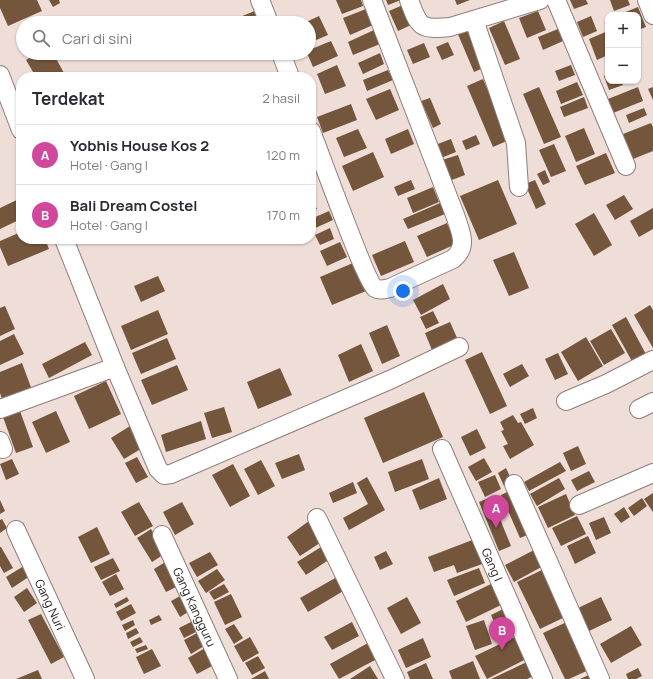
<!DOCTYPE html>
<html lang="id">
<meta charset="utf-8">
<style>
body{margin:0;font-family:Manrope,sans-serif;background:#f2f2f3;color:#2b2b33}
.controls{position:absolute;right:12px;top:12px;display:grid;overflow:hidden;border-radius:8px;box-shadow:0 1px 3px #0004}
.controls button{width:36px;height:36px;display:grid;place-items:center;padding:0;border:0;border-bottom:1px solid #e1e1e2;background:#fff;color:#2b2b33;font:20px sans-serif}
.you{position:absolute;left:403px;top:291px;width:14px;height:14px;margin:-10px;border:3px solid #fff;border-radius:50%;background:#1a73e8;box-shadow:0 0 0 6px #1a73e833}
.badge{display:grid;place-items:center;width:26px;height:26px;border-radius:50%;background:#1a73e8;color:#fff;font-size:13px;font-weight:700}
.pin{position:absolute;translate:-50% -33px;filter:drop-shadow(0 1px 2px #0008)}
.pin::after{content:'';position:absolute;top:21px;width:14px;height:12px;background:inherit;clip-path:polygon(0 0,100% 0,50% 100%)}
.list{margin:0;padding:0;list-style:none}
h2{display:flex;justify-content:space-between;align-items:center;height:52px;margin:0;padding:0 16px;font-size:17px}
h2 small{font-size:13px;font-weight:400;color:#7c7c81}
.list li{display:grid;grid-template-columns:26px 1fr auto;gap:12px;align-items:center;box-sizing:border-box;height:60px;padding:0 16px;border-top:1px solid #e1e1e2}
.list b{display:block;font-size:15px;white-space:nowrap}
.list p{margin:0;font-size:13px;white-space:nowrap;color:#7c7c81}
.list em{font-size:13px;font-style:normal;color:#7c7c81}
.icon{flex:none;width:22px;height:22px;fill:none;stroke:currentColor;stroke-width:2;stroke-linecap:round;stroke-linejoin:round}
.map{position:relative;flex:none;width:653px;height:679px;overflow:hidden}
.search{position:absolute;background:#fff;box-shadow:0 1px 3px #0004;left:16px;top:16px;width:300px;height:44px;display:flex;align-items:center;gap:10px;box-sizing:border-box;padding:0 14px;border-radius:22px;color:#7c7c81;font-size:15px}
.panel{position:absolute;background:#fff;box-shadow:0 1px 3px #0004;left:16px;top:72px;width:300px;height:172px;border-radius:16px}
.map>svg:first-child{display:block}
.building{fill:#73563b}
.lines{fill:none;stroke-linecap:round;stroke-linejoin:round}
.minor-casing{stroke:#8e7e7a;stroke-width:20}
.minor{stroke:#fff;stroke-width:18}
.labels{text-anchor:middle;dominant-baseline:central;stroke-width:4;stroke-linejoin:round;paint-order:stroke}
.street-label{font-size:12px;fill:#211b19;stroke:#fff}
</style>
<div class="map">
<svg width="653" height="679" viewBox="0 0 653 679">
<rect width="100%" height="100%" fill="#efddd8"/>
<path class="building" d="M0,0H37L42,11L8,26L0,8Z
M49,0H59L60,3L53,7Z
M336,0H361L363,6L342,14Z
M386,0H401L388,5Z
M455,0H470L457,5Z
M570,0H586L588,4L574,9Z
M610,0H628L630,5L614,11Z
M403,5L411,25L398,31L389,11Z
M638,7L646,27L638,30V15H618Z
M260,9L265,23H225Z
M366,9L373,25L350,35L343,18Z
M538,11L546,30L527,38L519,18Z
M319,16L328,35L309,43V23H304Z
M591,16L597,31L583,37L577,22Z
M504,21L520,59L505,65L489,28Z
M472,25L490,65L474,72L457,32Z
M558,29L563,41L543,50L538,37Z
M374,30L380,44L353,55L348,42Z
M608,31V55L597,60L589,39Z
M331,41L338,56L313,67L307,53H309V50Z
M448,42L454,55L442,60L436,47Z
M424,43L430,57L413,64L407,50Z
M38,53H53L64,73L57,77H36L26,60Z
M380,53L384,64L363,74L358,63Z
M337,65L346,86L325,94L317,74Z
M571,65L575,75L559,81L555,71Z
M388,70L393,80L367,91L363,80Z
M608,74V81H621L623,85L609,90L604,76Z
M483,79L509,140L493,147L467,86Z
M577,82L583,95L561,104L556,91Z
M539,87L561,137L544,144L523,94Z
M638,87L643,101L613,113L608,99Z
M653,87V100L648,89Z
M390,89L399,110L376,120L366,99Z
M584,97L588,108L564,117L560,107Z
M430,98L441,124L433,128L421,101Z
M351,104L357,120L323,133L317,117Z
M644,108L647,115L629,123L626,115Z
M651,123L653,127V151L633,159L623,134Z
M584,128L595,154L576,162L565,136Z
M358,129L367,148L344,157L336,138Z
M408,129L414,144L391,154L385,139Z
M476,135L480,144L466,150L462,141Z
M451,139L456,152L441,158L435,145Z
M554,144L566,171L551,177L539,150Z
M373,152L384,177L353,191L342,166Z
M606,153L615,173L585,185L576,166Z
M458,155L465,175L449,181L442,160Z
M545,170L550,182L543,185L537,174Z
M311,175L315,184L311,185Z
M411,180L415,189L398,196L394,187Z
M498,180L517,224L479,240L460,196Z
M535,180L546,204L536,209L525,184Z
M433,187L439,202L413,213L407,198Z
M624,195L633,209L615,220L606,205Z
M311,196L317,209L311,211Z
M21,198V219L0,229V208Z
M440,203L445,214L408,229L403,219Z
M653,208V229L639,237L630,221Z
M329,211L333,220L311,230V219Z
M594,213L612,245L594,256L575,224Z
M447,223L456,244L427,257L417,236Z
M330,228L334,239L320,245L315,235Z
M21,232V239H45L49,249L8,266L0,247V241Z
M405,241L414,262L381,276L372,255Z
M340,242L347,257L327,266L320,251Z
M514,252L529,288L509,296L493,260Z
M353,263L366,291L332,305L320,277Z
M158,276L165,291L141,302L134,286Z
M443,284L450,299L421,315L413,300Z
M650,305L653,310V348L634,315Z
M5,306L15,329L0,336V308Z
M158,310L168,334L131,350L121,326Z
M433,311L439,323L426,329L420,317Z
M626,317L648,358L634,365L612,325Z
M450,322L458,340L432,350L425,333Z
M387,325L400,356L382,364L369,333Z
M611,329L625,353L604,365L590,341Z
M14,334L24,354L0,365V341Z
M586,337L603,366L578,381L561,352Z
M167,338L176,359L141,374L132,353Z
M85,342L92,355L49,378L42,364Z
M361,344L373,371L349,382L338,355Z
M482,352L507,406L490,414L465,360Z
M558,353L568,374L555,380L545,359Z
M22,363L32,390L3,402L0,393V372Z
M522,364L529,376L510,387L503,374Z
M177,365L188,390L152,405L141,380Z
M280,368L292,395L258,409L247,382Z
M106,381L121,414L89,429L74,396Z
M424,392L443,437L383,463L364,418Z
M224,407L232,432L212,438L204,413Z
M533,408L537,418L525,424L520,414Z
M20,411L33,447L16,453L3,417Z
M56,411L70,442L46,453L32,422Z
M513,415L518,423L521,422L534,445L510,459L503,446L508,444L501,431L504,430L500,422Z
M201,421L206,439L166,452L161,435Z
M130,426L144,447L124,459L111,438Z
M477,429L486,448L470,456L461,437Z
M578,446L586,464L571,471L563,453Z
M299,454L305,470L282,479L275,463Z
M137,457L148,477L136,483L125,463Z
M484,458L492,472L476,481L468,467Z
M12,459L19,474L6,480L0,464Z
M422,459L429,479L395,492L388,472Z
M261,460L275,486L258,495L244,469Z
M560,462L566,471L529,491L524,482Z
M233,464L250,496L230,507L212,475Z
M506,468L512,481L504,486L498,473Z
M589,471L595,482L577,491L571,480Z
M495,475L501,489L485,497L478,482Z
M367,477L385,510L349,530L343,518L368,504L357,483Z
M439,478L447,499L420,510L412,490Z
M559,478L565,489L537,506L530,494Z
M353,482L357,493L333,503L329,493Z
M511,490L530,534L520,538L501,495Z
M653,493V512L644,499Z
M566,494L575,515L548,528L538,507Z
M491,497L511,546L499,551L479,502Z
M642,498L647,506L634,516L628,508Z
M0,500L5,511L0,514Z
M139,502L153,526L135,536L121,512Z
M182,502L194,524L175,535L163,512Z
M624,507L630,517L621,523L614,514Z
M577,516L586,534L561,546L552,528Z
M604,517L611,533L596,540L589,523Z
M2,519L7,528L0,533V520Z
M309,521L323,541L300,556L287,537Z
M97,527L110,554L91,563L78,537Z
M151,529L166,553L152,562L137,538Z
M588,536L596,553L575,564L567,546Z
M475,539L485,563L457,573L454,565L434,572L428,557Z
M0,547H1L13,568L4,573L0,566Z
M321,547L330,559L306,575L297,562Z
M536,549L545,565L514,582L505,565Z
M386,551L393,564L380,570L374,557Z
M210,552L218,565L197,577L189,563Z
M113,558L120,571L101,580L94,567Z
M167,561L180,585L166,592L154,569Z
M27,564L33,574L12,588L6,577Z
M479,568L485,583L454,596L447,580Z
M217,569L225,580L206,593L198,581Z
M544,569L567,616L540,629L517,582Z
M116,574L124,589L110,596L102,582Z
M337,577L345,590L308,612L300,598Z
M493,583L503,604L466,622L456,601Z
M224,584L229,592L214,600L209,592Z
M27,588L37,603L24,612L14,597Z
M184,594L193,609L180,617L171,601Z
M231,594L242,617L225,625L214,602Z
M127,597L129,601L116,608L114,604Z
M407,597L421,623L401,634L387,608Z
M601,597L612,620L585,633L574,610Z
M131,604L136,613L121,621L116,612Z
M503,609L510,625L498,631L491,615Z
M41,614L64,657L51,664L28,620Z
M159,615L162,620L151,625L149,620Z
M133,620L135,625L125,631L122,625Z
M484,620L492,644L475,650L466,626Z
M193,621L198,631L184,638L179,628Z
M569,621L591,669L569,679H565L543,633Z
M352,622L359,636L332,650L324,637Z
M234,624L243,638L234,644L225,629Z
M631,626L642,645L611,663L600,644Z
M136,628L139,633L128,639L126,633Z
M197,633L204,646L191,654L184,640Z
M519,635L530,657L487,679L475,656Z
M140,637L143,642L133,647L130,642Z
M250,637L259,653L243,662L234,646Z
M423,638L431,657L406,668L398,650Z
M368,643L377,659L339,679L330,664Z
M146,645L148,649L137,653L135,649Z
M205,648L214,665L197,674L188,658Z
M152,649L161,666L144,674L136,657Z
M258,656L265,668L252,675L245,663Z
M533,659L540,673L527,679H491Z
M473,661L480,679H452L449,671Z
M426,663L433,679H410L407,672Z
M370,666L378,679H350Z
M638,668L642,676L636,679H628L626,674Z
M38,670L42,679H16Z
M265,671L269,679H251Z
M593,673L596,679H580Z"/>
<g class="lines">
<g class="minor-casing">
<g id="minor">
<path d="M260,0L269,23"/>
<path d="M409,0C419,27 420,30 450,27L540,0"/>
<path d="M556,0L626,166"/>
<path d="M647,0L653,15"/>
<path d="M474,20L516,143L519,187"/>
<path d="M281,53L290,77"/>
<path d="M0,75L21,130"/>
<path d="M311,131C319,151 366,282 375,288C380,291 385,289 390,288L453,259C469,246 460,231 455,215L372,0"/>
<path d="M64,239L115,367L158,469L164,475L171,474L392,379L459,347"/>
<path d="M566,401L606,384L653,360"/>
<path d="M0,409L115,367"/>
<path d="M639,409L653,402"/>
<path d="M0,441L3,449"/>
<path id="s1" d="M442,449L543,679"/>
<path d="M514,484L600,679"/>
<path d="M579,505L653,473"/>
<path d="M317,518L395,679"/>
<path id="s2" d="M16,530L85,679"/>
<path id="s3" d="M162,535L228,679"/>
</g>
</g>
<use href="#minor" class="minor"/>
</g>
<g class="labels">
<g class="street-label">
<text stroke="none"><textPath href="#s1" startOffset="126">Gang I</textPath></text>
<text stroke="none"><textPath href="#s2" startOffset="82">Gang Nuri</textPath></text>
<text stroke="none"><textPath href="#s3" startOffset="79">Gang Kangguru</textPath></text>
</g>
</g>
</svg>
<div class="controls">
<button>+</button>
<button>−</button>
</div>
<div class="you"></div>
<div class="pin badge" style="left:496px;top:528px;background:#d1479c">A</div>
<div class="pin badge" style="left:502px;top:650px;background:#d1479c">B</div>
<div class="search"><svg class="icon" aria-label="search" viewBox="0 0 24 24"><circle cx="10" cy="10" r="6"/><path d="M15 15l6 6"/></svg>Cari di sini</div>
<section class="panel">
<h2>Terdekat<small>2 hasil</small></h2>
<ul class="list">
<li><span class="badge" style="background:#d1479c">A</span><div><b>Yobhis House Kos 2</b><p>Hotel · Gang I</p></div><em>120 m</em></li>
<li><span class="badge" style="background:#d1479c">B</span><div><b>Bali Dream Costel</b><p>Hotel · Gang I</p></div><em>170 m</em></li>
</ul>
</section>
</div>
